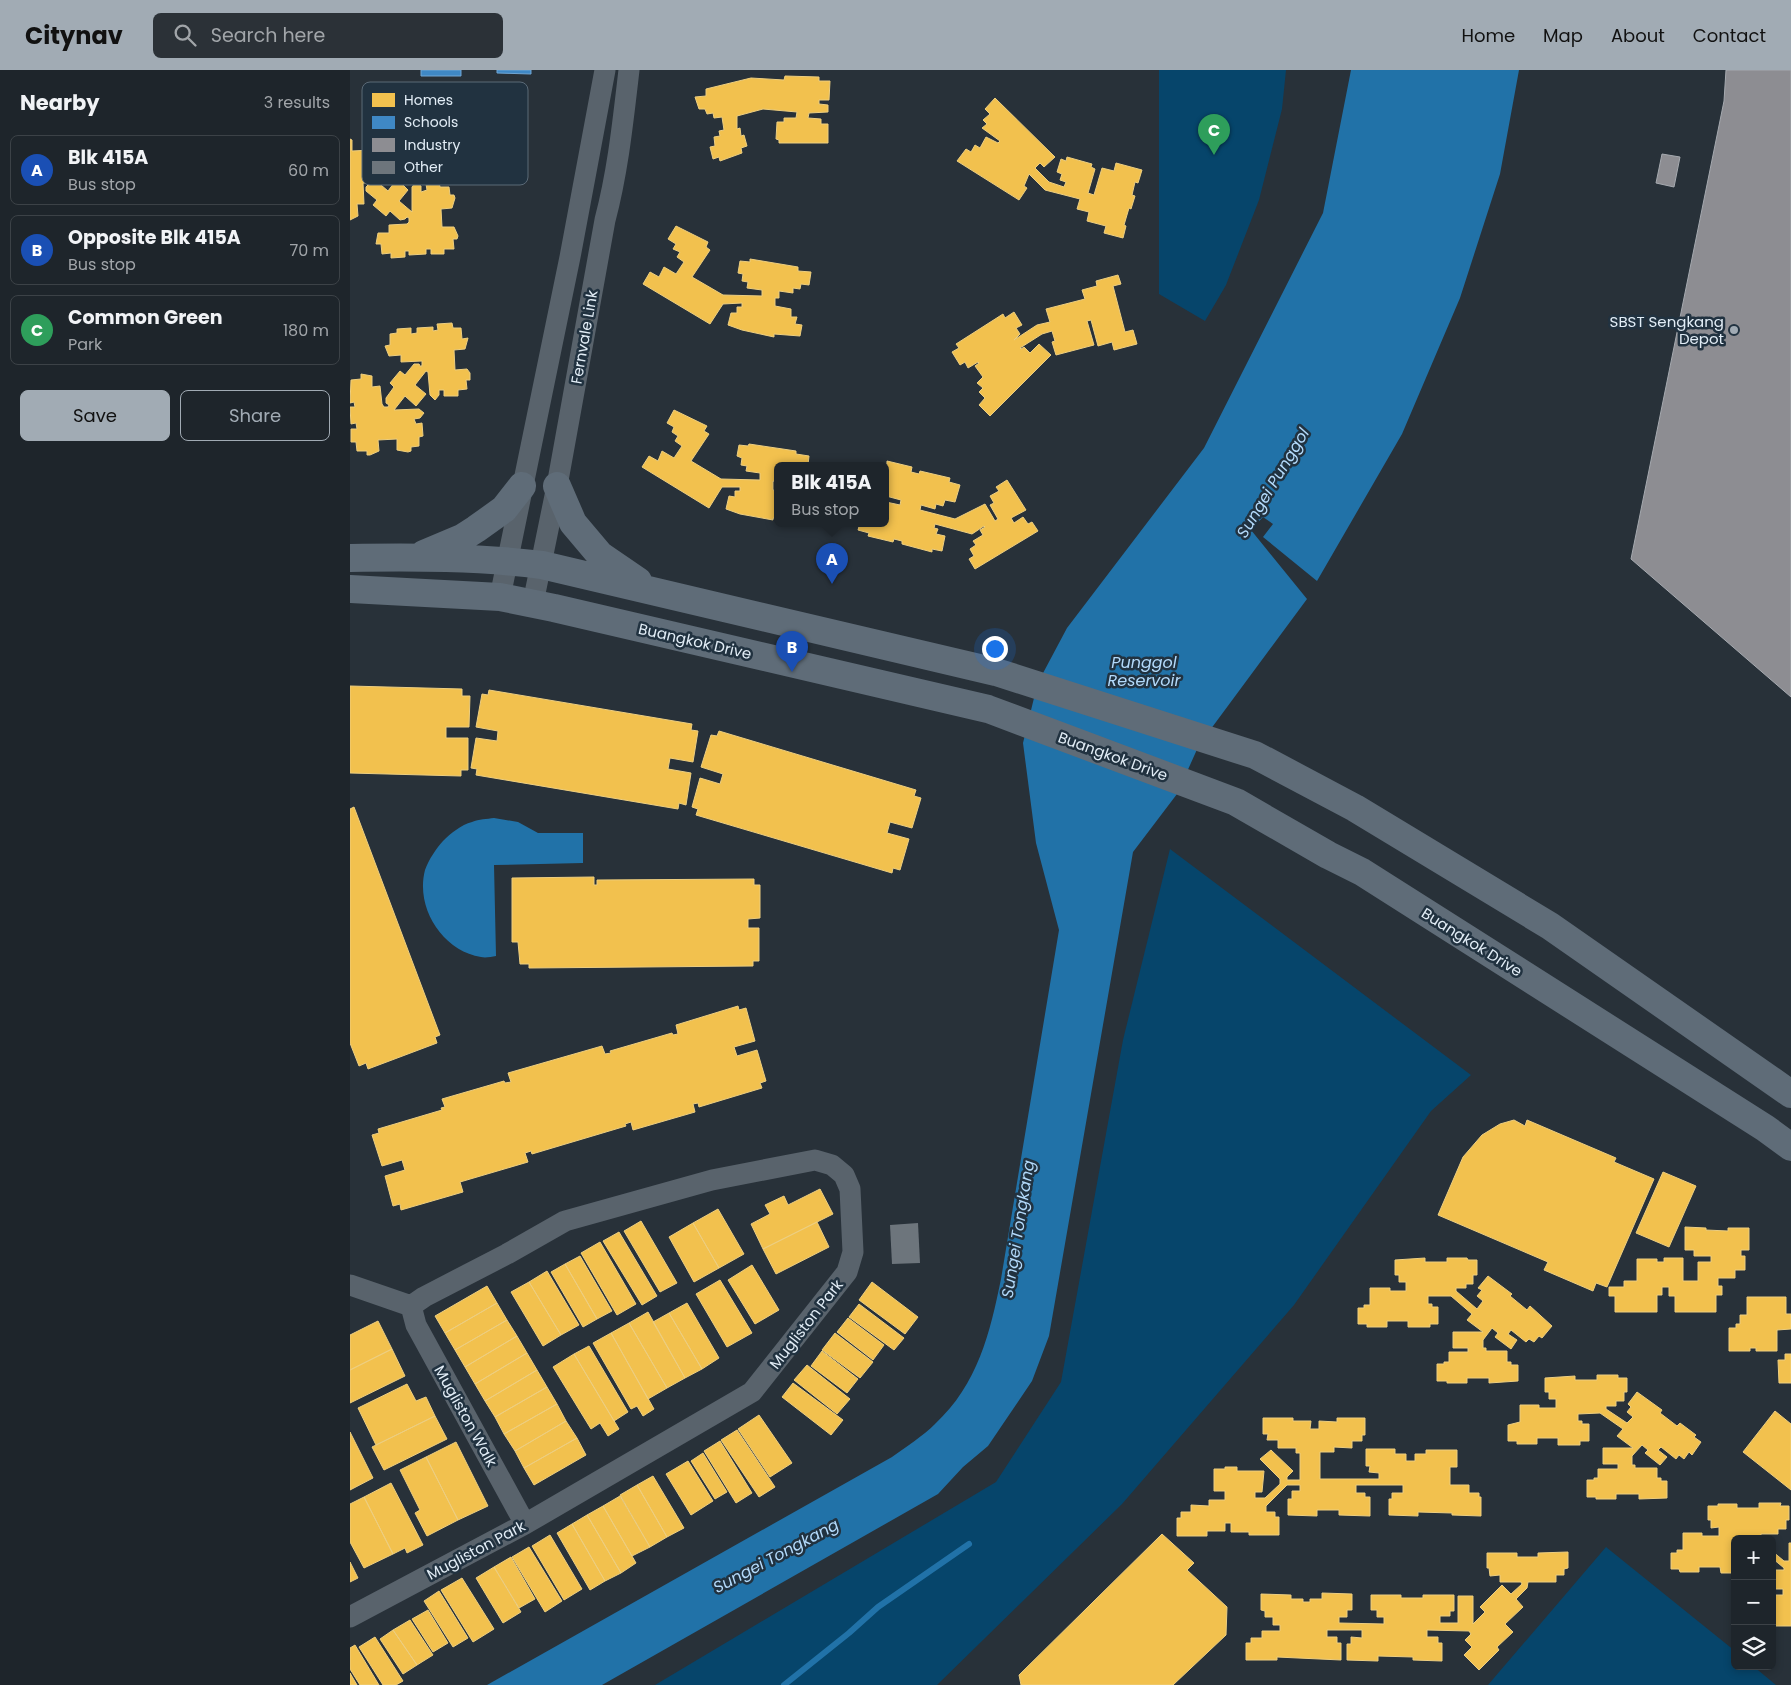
<!DOCTYPE html>
<meta charset="utf-8">
<style>
body{margin:0;font-family:Poppins,sans-serif;background:#2b3137;color:#f1f3f6}
.controls{position:absolute;right:15px;bottom:15px;display:grid;overflow:hidden;border-radius:8px;box-shadow:0 2px 8px #0003}
.controls button{width:45px;height:45px;display:grid;place-items:center;padding:0;border:0;border-bottom:1px solid #3c4247;background:#1e252b;color:#f1f3f6;font:25px sans-serif}
.you{position:absolute;left:644px;top:578px;width:18px;height:18px;margin:-12px;border:4px solid #fff;border-radius:50%;background:#1a73e8;box-shadow:0 0 0 8px #1a73e833}
.badge{display:grid;place-items:center;width:32px;height:32px;border-radius:50%;background:#a1abb4;color:#fff;font-size:16px;font-weight:700}
.pin{position:absolute;translate:-50% -41px;filter:drop-shadow(0 1px 2px #0008)}
.pin::after{content:'';position:absolute;top:26px;width:18px;height:15px;background:inherit;clip-path:polygon(0 0,100% 0,50% 100%)}
.popup{position:absolute;left:424px;top:392px;width:115px;height:65px;box-sizing:border-box;display:grid;place-content:center;border-radius:8px;background:#1e252b;filter:drop-shadow(0 1px 4px #0005);font-size:16px;white-space:nowrap;color:#a1a5a9}
.popup b{font-size:19px;color:#f1f3f6}
.popup::after{content:'';position:absolute;left:50%;top:100%;margin-left:-10px;border:10px solid transparent;border-top-color:#1e252b}
.list{margin:0;padding:0;list-style:none}
h2{display:flex;justify-content:space-between;align-items:center;height:65px;margin:0;padding:0 20px;font-size:21px}
h2 small{font-size:16px;font-weight:400;color:#a1a5a9}
.list li{display:grid;grid-template-columns:32px 1fr auto;gap:15px;align-items:center;box-sizing:border-box;height:70px;margin:0 10px 10px;padding:0 10px;border:1px solid #3c4247;border-radius:8px}
.list b{display:block;font-size:19px;white-space:nowrap}
.list p{margin:0;font-size:16px;white-space:nowrap;color:#a1a5a9}
.list em{font-size:16px;font-style:normal;color:#a1a5a9}
.actions{display:flex;gap:10px;padding:15px 20px}
.actions a{flex:1;padding:11px 0;border:1px solid #a1abb4;border-radius:8px;text-align:center;font-size:18px;color:#a1abb4}
.actions .main{background:#a1abb4;color:#111}
.icon{flex:none;width:28px;height:28px;fill:none;stroke:currentColor;stroke-width:2;stroke-linecap:round;stroke-linejoin:round}
.map{position:relative;flex:none;width:1441px;height:1615px;overflow:hidden}
header{display:flex;align-items:center;gap:30px;box-sizing:border-box;height:70px;padding:0 25px;background:#a1abb4;color:#111}
header strong{font-size:24px}
nav{display:flex;gap:28px;margin-inline-start:auto;font-size:18px}
.search{width:350px;height:45px;background:#2b3137;display:flex;align-items:center;gap:12px;box-sizing:border-box;padding:0 18px;border-radius:8px;color:#a1a5a9;font-size:19px}
main{display:flex}
aside{flex:1;background:#1e252b}
.map>svg:first-child{display:block}
.green{fill:#06456b}
.water{fill:#2172a8}
.homes{fill:#f2c14e;stroke:#edce80}
.schools{fill:#3f88c5;stroke:#70a6d4}
.industry{fill:#8d8d92;stroke:#a6aab0}
.lines{fill:none;stroke-linecap:round;stroke-linejoin:round}
.stream{stroke:#2172a8;stroke-width:6}
.building{fill:#6d757c}
.minor{stroke:#59636c;stroke-width:21}
.primary{stroke:#5f6c78;stroke-width:28}
.poi-dot{fill:#a1abb4;stroke:#213240;stroke-width:2}
.labels{text-anchor:middle;dominant-baseline:central;stroke-width:5;stroke-linejoin:round;paint-order:stroke}
.poi-label{font-size:15px;fill:#e2edf6;stroke:#213240;text-anchor:end}
.street-label{font-size:15px;fill:#e2edf6;stroke:#213240}
.water-label{font-size:16px;font-style:italic;fill:#b3dafb;stroke:#213240}
.key{fill:#213240;stroke:#5b6a77;stroke-width:1}
.key-label{font-size:14px;fill:#e2edf6}
</style>
<header>
<strong>Citynav</strong>
<div class="search"><svg class="icon" aria-label="search" viewBox="0 0 24 24"><circle cx="10" cy="10" r="6"/><path d="M15 15l6 6"/></svg>Search here</div>
<nav><a>Home</a><a>Map</a><a>About</a><a>Contact</a></nav>
</header>
<main>
<aside>
<h2>Nearby<small>3 results</small></h2>
<ul class="list">
<li><span class="badge" style="background:#1a4fb4">A</span><div><b>Blk 415A</b><p>Bus stop</p></div><em>60 m</em></li>
<li><span class="badge" style="background:#1a4fb4">B</span><div><b>Opposite Blk 415A</b><p>Bus stop</p></div><em>70 m</em></li>
<li><span class="badge" style="background:#2e9e5b">C</span><div><b>Common Green</b><p>Park</p></div><em>180 m</em></li>
</ul>
<div class="actions"><a class="main">Save</a><a>Share</a></div>
</aside>
<div class="map">
<svg width="1441" height="1615" viewBox="0 0 1441 1615">
<rect width="100%" height="100%" fill="#283139"/>
<path class="green" d="M809,0H936L932,39L909,130L876,215L855,251L809,224Z
M820,779L1121,1005L1081,1041L944,1235L772,1434L587,1615H305L646,1412L711,1312L773,970Z
M1256,1477L1385,1581V1596H1403L1426,1615H1138Z"/>
<path class="water" d="M1001,0H1169L1150,104L1110,228L1052,364L967,511L913,467L923,454L913,447L901,460L957,529L849,675L827,724L783,782L699,1266L682,1311L638,1376L613,1397L588,1424L252,1615H137L542,1387C557,1376 573,1366 585,1354C628,1314 640,1263 651,1209L709,860L686,773L673,673L684,628L692,605L717,558L854,378L973,143Z
M144,748L168,752L188,763H233V793L144,795L146,886C141,887 135,888 131,887C93,881 65,838 75,800C79,789 86,779 93,771C101,763 111,755 122,752C129,749 137,749 144,748Z"/>
<path class="homes" d="M435,6L469,7V11H480L479,30H469V34L478,35V42L459,43L458,48L471,49V54H478V73H429V70L426,69L427,52H434V48H446L447,42L413,39L387,46V59L390,58L391,66L394,65L397,76L391,78L392,83L370,91L369,87L363,89L360,77L365,76L364,67L370,66L369,61L374,60L372,47L364,48L363,43L357,44L355,39H349L345,27L356,26V19L401,8L434,10Z
M645,28L705,87L694,97L690,93L685,98L699,112L714,117L716,112L710,110L712,104L707,102L711,89L716,91L717,87L742,94L741,97L745,99L738,123L744,125L752,98L764,101L766,93L792,100L788,113L785,112L782,125L785,126L781,139L779,138L774,155L776,156L773,168L754,163L756,156L737,151L739,142L727,139L730,129L695,120L679,104L674,116L677,118L669,130L607,91L616,79L621,82L625,75L630,78L636,67L648,73L650,71L632,58L637,54L633,50L640,44L635,39Z
M32,65L33,70L42,69L43,78L48,77L49,92H43V97L48,96L52,100L48,105L25,107L24,109L38,121L47,109L58,120L49,131L62,142V117L66,112L71,116V122L77,120L76,114L89,112L90,117H99L100,125H104L105,128L102,138L91,139L92,157H104L108,166L107,169H103L104,179H94V184H81V179H76V184L59,185V181H55V187L41,188V183L32,184L31,174H26L28,163H39V155L57,154L59,152V148L57,147L55,149L50,150L40,141L36,146L23,135L27,130L16,121V117L19,114L17,113H13L14,134H7L8,146L0,150V69L2,70V81L22,80L21,68L25,66Z
M326,156L358,172L356,177L360,180L342,207L373,225L412,226V220L397,218L398,212L392,211L393,204L388,203L390,191L400,192V189L448,197V201L461,202L459,215L451,214L450,219L443,218V223L429,221V228H425V236L441,239V247H447L445,254L452,255L450,266L424,264V267L392,260L378,255L381,243H387V237H392V233L373,234L360,254L293,214L300,202L309,207L314,197L326,204L334,192L327,187L330,182L323,179L326,174L318,169Z
M768,205L771,214L763,216L775,262L783,260L787,274L764,280L762,272L748,276L741,250L737,251L744,275L706,285L702,272L705,271L702,261L692,264L670,278L671,279L674,277L680,283L689,274L701,285L640,346L629,335L635,328L629,322L633,318L627,313L633,307L625,296L629,293L628,292L618,298L615,292L610,295L602,282L609,278L606,274L653,244L655,248L664,242L672,255L666,258L670,264L664,270L687,255L700,252L696,239L735,229L732,220L747,216L746,211Z
M102,253L103,258H111L112,269L118,268L115,279L104,280L105,300L117,299L120,303V310H116L117,319L108,320V326H94V320H89V325L85,330L80,325L78,302L76,301L65,315L76,324L66,336L55,326L44,340L69,339L74,343L70,348L64,349L66,354L72,353L73,366L69,367V376L61,377V381L58,382L47,380V369L28,370L29,381L20,385H17V381H7L6,372H1V359H7L6,353L1,354L0,337H5L4,332L0,333L1,310L11,309V304L22,306V317L30,316L32,334L34,337H38L39,335L36,333V328L44,317L40,313L50,301L55,305L64,294H69L71,297L72,295V291L51,292V285L39,286L35,276L40,275V264L47,263V259L61,258V264L67,263V258L83,257V261L88,260L87,254Z
M324,340L357,356L354,361L359,364L341,391L371,409L410,410V403L396,401L397,396L391,395L392,388L387,386L389,375L398,376L399,374L446,381V384L459,386L458,395H428L427,412L423,411V420L428,421V449L423,448V450L390,444L376,439L379,426L385,427V421H390V417H372L359,438L292,397L299,386L308,391L312,381L324,388L332,376L325,371L328,366L322,362L324,357L317,353Z
M537,391L562,397L561,402L569,404L570,401L600,408L599,412L610,415L605,432L595,430L593,436L586,434L585,439L571,435L570,440L605,449L635,434L645,451L648,449L640,435L644,433L640,426L649,421L646,417L657,410L676,440L661,448L664,453L673,447L678,454L682,452L688,461L625,499L619,489L624,486L620,479L626,475L623,471L633,465L630,460L635,457L634,456L622,464L585,454L584,458L588,459L586,464L595,466L592,481L582,479V482L552,474V471L544,469L543,472L518,466L519,463L508,460L510,453H536V432L550,435L551,430L536,426Z
M0,616L112,619V626H120L119,657H96V668H118V700H111V706L0,703Z
M139,620L342,654L341,660L348,661L343,692L320,688L318,699L341,703L336,735L329,733L328,739L126,705L127,699L121,698L126,668L147,671L148,661L126,657L132,624L138,625Z
M369,661L566,720L564,726L571,728L562,758L540,752L537,763L559,769L550,800L543,798L542,803L346,745L348,739L342,737L350,708L370,714L373,704L351,697L361,665L367,666Z
M4,737L90,965L85,967L87,973L18,999L16,993L9,996L0,973V739Z
M244,807V815H247V810L404,809V815H410V848L398,849V858H409V891H403V896L179,898V894H170L168,872H162V808Z
M388,936L389,940L396,938L405,971L384,977L387,986L407,980L416,1011L410,1013L412,1018L349,1037L348,1033L343,1034L345,1042L283,1060L281,1052L275,1054L276,1056L182,1084L181,1081L175,1083L178,1092L110,1112L113,1122L51,1140L50,1134L43,1136L35,1106L55,1100L52,1090L32,1096L22,1065L29,1063L28,1059L92,1040L91,1038L95,1037L92,1029L154,1011L155,1013L161,1012L158,1003L252,976L255,984L261,983L260,981L322,963L323,965L328,964L326,955Z
M1164,1050L1175,1056L1177,1050L1266,1088L1264,1092L1304,1109L1257,1217L1246,1213L1243,1221L1194,1200L1198,1192L1088,1145L1113,1087L1132,1065L1150,1054Z
M1313,1102L1346,1116L1319,1177L1286,1163Z
M470,1119L483,1144L413,1179L401,1154L420,1144L415,1135L434,1126L438,1135Z
M368,1139L394,1184L369,1198L343,1153Z
M291,1151L327,1213L310,1222L274,1161Z
M467,1152L479,1177L426,1204L413,1179Z
M343,1153L369,1198L344,1212L319,1167Z
M1335,1157L1356,1158V1160L1378,1161V1158H1399V1180H1391V1186H1395V1200H1385V1208H1368V1216H1372V1225H1366V1242H1325V1226H1319V1217H1312V1225H1307V1242H1265V1226H1259V1217H1274V1211H1287V1189H1307V1192H1314V1188H1333V1211H1348V1192H1361V1186H1344V1180H1335Z
M269,1162L307,1226L292,1235L253,1171Z
M250,1172L286,1234L267,1245L231,1183Z
M230,1186L262,1241L247,1249L215,1194Z
M1075,1188V1192H1097V1188H1117L1118,1190H1127V1205H1123V1214H1116V1218H1106V1221L1127,1239L1133,1231L1127,1226L1132,1220L1128,1218L1138,1206L1162,1224L1160,1226L1177,1240L1180,1236L1202,1256L1192,1268L1189,1266L1184,1272L1179,1269L1176,1272L1161,1260L1158,1264L1167,1270L1161,1279L1145,1267L1148,1263L1142,1258L1133,1270V1278H1136V1281H1157V1292H1161V1295H1168V1311L1139,1313V1308H1117V1313H1097V1311H1087V1294H1094V1292H1099V1282H1118V1278H1103V1262H1133L1117,1250L1122,1244L1101,1226H1078V1234H1082V1237H1088V1254H1080V1257H1058V1251H1037V1257H1017V1254H1008V1238H1014V1235H1020V1218H1040V1221H1056V1212H1049V1205H1045V1190Z
M215,1194L247,1249L233,1257L201,1202Z
M402,1195L429,1240L405,1254L378,1210Z
M197,1201L229,1255L211,1265L179,1212Z
M370,1210L402,1263L377,1277L346,1224Z
M179,1212L211,1265L193,1276L161,1222Z
M522,1212L568,1247L555,1264L509,1230Z
M137,1216L147,1233L95,1263L85,1246Z
M1397,1227H1436V1244H1441V1259L1427,1260V1281H1406V1278H1400V1281H1379V1258H1386V1254H1390V1245H1397Z
M147,1233L157,1250L105,1280L95,1263Z
M337,1233L369,1288L352,1299L319,1243Z
M509,1234L554,1268L544,1280L499,1247Z
M298,1242L335,1308L317,1318L279,1253Z
M319,1243L352,1299L335,1308L303,1252Z
M498,1248L534,1275L523,1290L487,1262Z
M157,1250L167,1266L115,1297L105,1280Z
M28,1251L42,1279L0,1300V1265Z
M279,1253L317,1318L298,1329L261,1263Z
M261,1263L304,1339L293,1346L287,1336L281,1339L243,1273Z
M485,1263L523,1292L510,1308L472,1280Z
M167,1266L177,1283L125,1314L115,1297Z
M239,1276L278,1342L264,1351L224,1284Z
M42,1279L55,1306L0,1333V1300Z
M472,1281L508,1309L497,1323L461,1296Z
M177,1283L187,1300L135,1331L125,1314Z
M224,1284L269,1359L258,1366L250,1353L241,1359L203,1297Z
M1435,1284H1441V1313H1429L1428,1290H1435Z
M457,1295L500,1329L487,1344L444,1310Z
M187,1300L197,1317L145,1347L135,1331Z
M1247,1305H1268V1308H1277V1322H1274V1331H1266V1336H1256V1339L1277,1353L1283,1347L1277,1342L1281,1337L1278,1334L1287,1322L1312,1340L1310,1343L1327,1356L1330,1353L1346,1365L1344,1367L1351,1372L1342,1385L1339,1382L1334,1389L1329,1385L1326,1389L1311,1377L1308,1380L1317,1387L1310,1395L1295,1383L1298,1380L1292,1375L1282,1386V1395H1285V1398H1307V1408H1311V1411H1317V1428L1289,1429V1424H1266V1429H1246V1427H1237V1410H1244V1408H1248V1399H1268V1394H1253V1378H1283L1267,1366L1273,1359L1250,1343L1228,1344V1351H1232V1354H1239V1371H1230V1375H1208V1368H1187V1374H1167V1371H1158V1355L1170,1352V1335H1189V1338H1206V1329H1199V1322H1195V1308L1225,1306V1310H1247Z
M443,1313L493,1350L481,1365L432,1327Z
M57,1314L66,1331L76,1327L85,1346L26,1375L8,1338Z
M197,1317L207,1334L154,1364L145,1347Z
M207,1334L216,1351L165,1381L154,1364Z
M1425,1341L1441,1354V1420L1393,1382Z
M409,1345L442,1393L420,1407L388,1359Z
M85,1346L97,1369L34,1400L22,1377Z
M913,1348H943V1351H961L960,1359H969V1351L987,1352V1348H1015V1365H1012V1371H1002V1378L984,1377V1382H970V1409H1029V1403L1019,1402L1020,1396H1016V1379H1045V1384H1056V1391H1065V1384H1076V1380H1107V1397H1100V1415H1119V1423H1129V1427H1131V1446L1102,1445V1443L1068,1442V1446L1039,1445V1429H1042V1423H1053V1415H1006V1423H1015V1427H1020V1446L989,1445V1440H967V1446L938,1445V1429H942V1421H950V1415H937L916,1436V1442H925V1447H929V1465H899V1462H881V1453H875V1461H857V1466H827V1448H831V1442H841V1435L859,1436V1430H875V1421H864V1399H875V1397H887V1401H914L912,1422H905V1428H915L930,1414V1409L910,1389L921,1380L943,1401L937,1407V1410H950V1383H946V1378H928V1370H917L918,1364H913Z
M216,1351L227,1368L174,1398L165,1381Z
M387,1360L425,1417L409,1427L371,1370Z
M0,1362L23,1408L0,1420Z
M227,1368L236,1385L184,1415L174,1398Z
M370,1371L402,1423L386,1433L354,1381Z
M106,1372L138,1436L108,1450L76,1387Z
M353,1383L377,1422L365,1429L341,1391Z
M76,1387L108,1450L77,1466L65,1443L70,1440L50,1400Z
M338,1391L363,1431L341,1445L316,1404Z
M303,1406L334,1458L317,1467L287,1415Z
M41,1413L73,1475L57,1483L55,1478L43,1484L14,1427Z
M287,1415L317,1467L300,1477L270,1425Z
M270,1426L300,1477L282,1486L253,1436Z
M14,1427L43,1484L14,1498L0,1472V1434Z
M1409,1433H1431L1430,1436H1439V1450H1436V1459H1428V1464H1411V1469H1385V1503H1371L1370,1497H1349V1502H1330L1329,1499H1321V1483H1327V1480H1333V1463H1352V1466H1369V1457L1361,1458V1450H1358V1436H1368V1434H1387V1438H1409Z
M253,1436L286,1493L271,1503L237,1445Z
M237,1445L271,1503L255,1511L222,1454Z
M222,1454L255,1511L240,1520L207,1463Z
M812,1464L844,1493L837,1500L877,1537L876,1565L823,1615H671L669,1605Z
M200,1465L232,1519L214,1530L182,1476Z
M1439,1473H1441V1556H1425V1560H1422V1529H1425V1525H1433V1519H1425V1500H1434V1498L1422,1488V1481L1434,1491H1439Z
M179,1477L212,1531L195,1542L162,1487Z
M1218,1482V1498L1214,1499V1505H1206V1512H1178L1177,1518L1166,1529L1173,1537L1155,1554L1163,1562L1147,1577L1149,1580L1129,1600L1114,1585L1122,1577L1115,1570L1121,1564L1119,1561L1077,1560V1567H1088V1573H1092V1591L1063,1590V1587L1028,1586V1591L997,1590V1574H1001V1567L1012,1568V1560H977V1567H987V1573H991V1590L927,1587V1590H896V1573H901V1568H912V1561H930V1555H923V1547H915V1541L911,1540V1524L941,1525V1529H953V1532H960V1529H972V1523L1002,1524V1540H997V1547H989V1553L1034,1554V1547H1027V1540H1021V1525H1051V1528H1073V1525H1104V1541H1100V1546H1090V1553H1108V1526H1123V1554L1135,1542L1130,1537L1152,1515L1161,1524L1172,1514L1171,1512H1150V1505L1140,1506L1139,1498H1137V1483H1167V1487H1188V1483Z
M161,1487L185,1529L169,1538L144,1497Z
M0,1492L8,1508L0,1512Z
M144,1497L171,1542L153,1553L126,1508Z
M112,1508L144,1559L123,1572L91,1520Z
M89,1521L118,1568L103,1577L74,1531Z
M78,1540L98,1573L83,1582L62,1549Z
M60,1550L83,1585L67,1595L43,1560Z
M43,1560L67,1595L53,1604L30,1569Z
M25,1567L53,1611L46,1615H33L9,1577Z
M5,1575L29,1615H10L0,1599V1578Z
M0,1603L7,1615H0Z"/>
<path class="schools" d="M71,0H111V6H71Z
M147,0H181V4L147,3Z"/>
<path class="industry" d="M1376,0H1441V627L1281,489L1374,31Z
M1312,84L1330,87L1324,117L1306,113Z"/>
<g class="lines">
<path class="stream" d="M434,1615L499,1563L528,1537L619,1474"/>
</g>
<path class="building" d="M568,1153L570,1193L542,1194L540,1155Z"/>
<g class="lines">
<path class="minor" d="M150,527L220,187L255,0
M183,533L207,416L255,150C268,101 273,51 279,0
M0,1215L61,1236
M61,1236L66,1255L175,1454
M0,1547L175,1454L402,1322L497,1202L503,1182L500,1119L494,1105L482,1095L465,1090L362,1110L215,1151L157,1184L74,1227L61,1236"/>
<path class="primary" d="M207,416L223,453L250,485L288,511
M74,484L112,468L126,459L154,439L172,416
M0,488C64,487 128,487 192,495L646,602L905,685L1005,738L1200,856L1441,1024
M0,519L150,527L204,538L638,639L886,732L978,785L1012,802L1415,1058L1441,1077"/>
</g>
<circle class="poi-dot" cx="1384" cy="260" r="5"/>
<g class="labels">
<g class="poi-label">
<text x="1374" y="251">SBST Sengkang<tspan x="1374" dy="17">Depot</tspan></text>
</g>
<g class="street-label">
<text transform="translate(234 267) rotate(-80)">Fernvale Link</text>
<text transform="translate(345 571) rotate(13)">Buangkok Drive</text>
<text transform="translate(763 686) rotate(20)">Buangkok Drive</text>
<text transform="translate(1122 872) rotate(32)">Buangkok Drive</text>
<text transform="translate(456 1254) rotate(-52)">Mugliston Park</text>
<text transform="translate(116 1346) rotate(61)">Mugliston Walk</text>
<text transform="translate(126 1480) rotate(-28)">Mugliston Park</text>
</g>
<g class="water-label">
<text transform="translate(923 413) rotate(-59)">Sungei Punggol</text>
<text x="794" y="592">Punggol<tspan x="794" dy="18">Reservoir</tspan></text>
<text transform="translate(668 1159) rotate(-81)">Sungei Tongkang</text>
<text transform="translate(426 1486) rotate(-28)">Sungei Tongkang</text>
</g>
</g>
<rect x="12" y="12" width="166" height="103" rx="8" class="key"/>
<rect x="22" y="23" width="23" height="14" fill="#f2c14e"/>
<rect x="22" y="46" width="23" height="13" fill="#3f88c5"/>
<rect x="22" y="68" width="23" height="14" fill="#8d8d92"/>
<rect x="22" y="91" width="23" height="13" fill="#6d757c"/>
<g class="key-label">
<text x="54" y="35">Homes</text>
<text x="54" y="57">Schools</text>
<text x="54" y="80">Industry</text>
<text x="54" y="102">Other</text>
</g>
</svg>
<div class="controls">
<button>+</button>
<button>−</button>
<button><svg class="icon" aria-label="layers" viewBox="0 0 24 24"><path d="M12 4l9 5-9 5-9-5zM3 14l9 5 9-5"/></svg></button>
</div>
<div class="you"></div>
<div class="pin badge" style="left:482px;top:514px;background:#1a4fb4">A</div>
<div class="popup"><b>Blk 415A</b>Bus stop</div>
<div class="pin badge" style="left:442px;top:602px;background:#1a4fb4">B</div>
<div class="pin badge" style="left:864px;top:85px;background:#2e9e5b">C</div>
</div>
</main>
